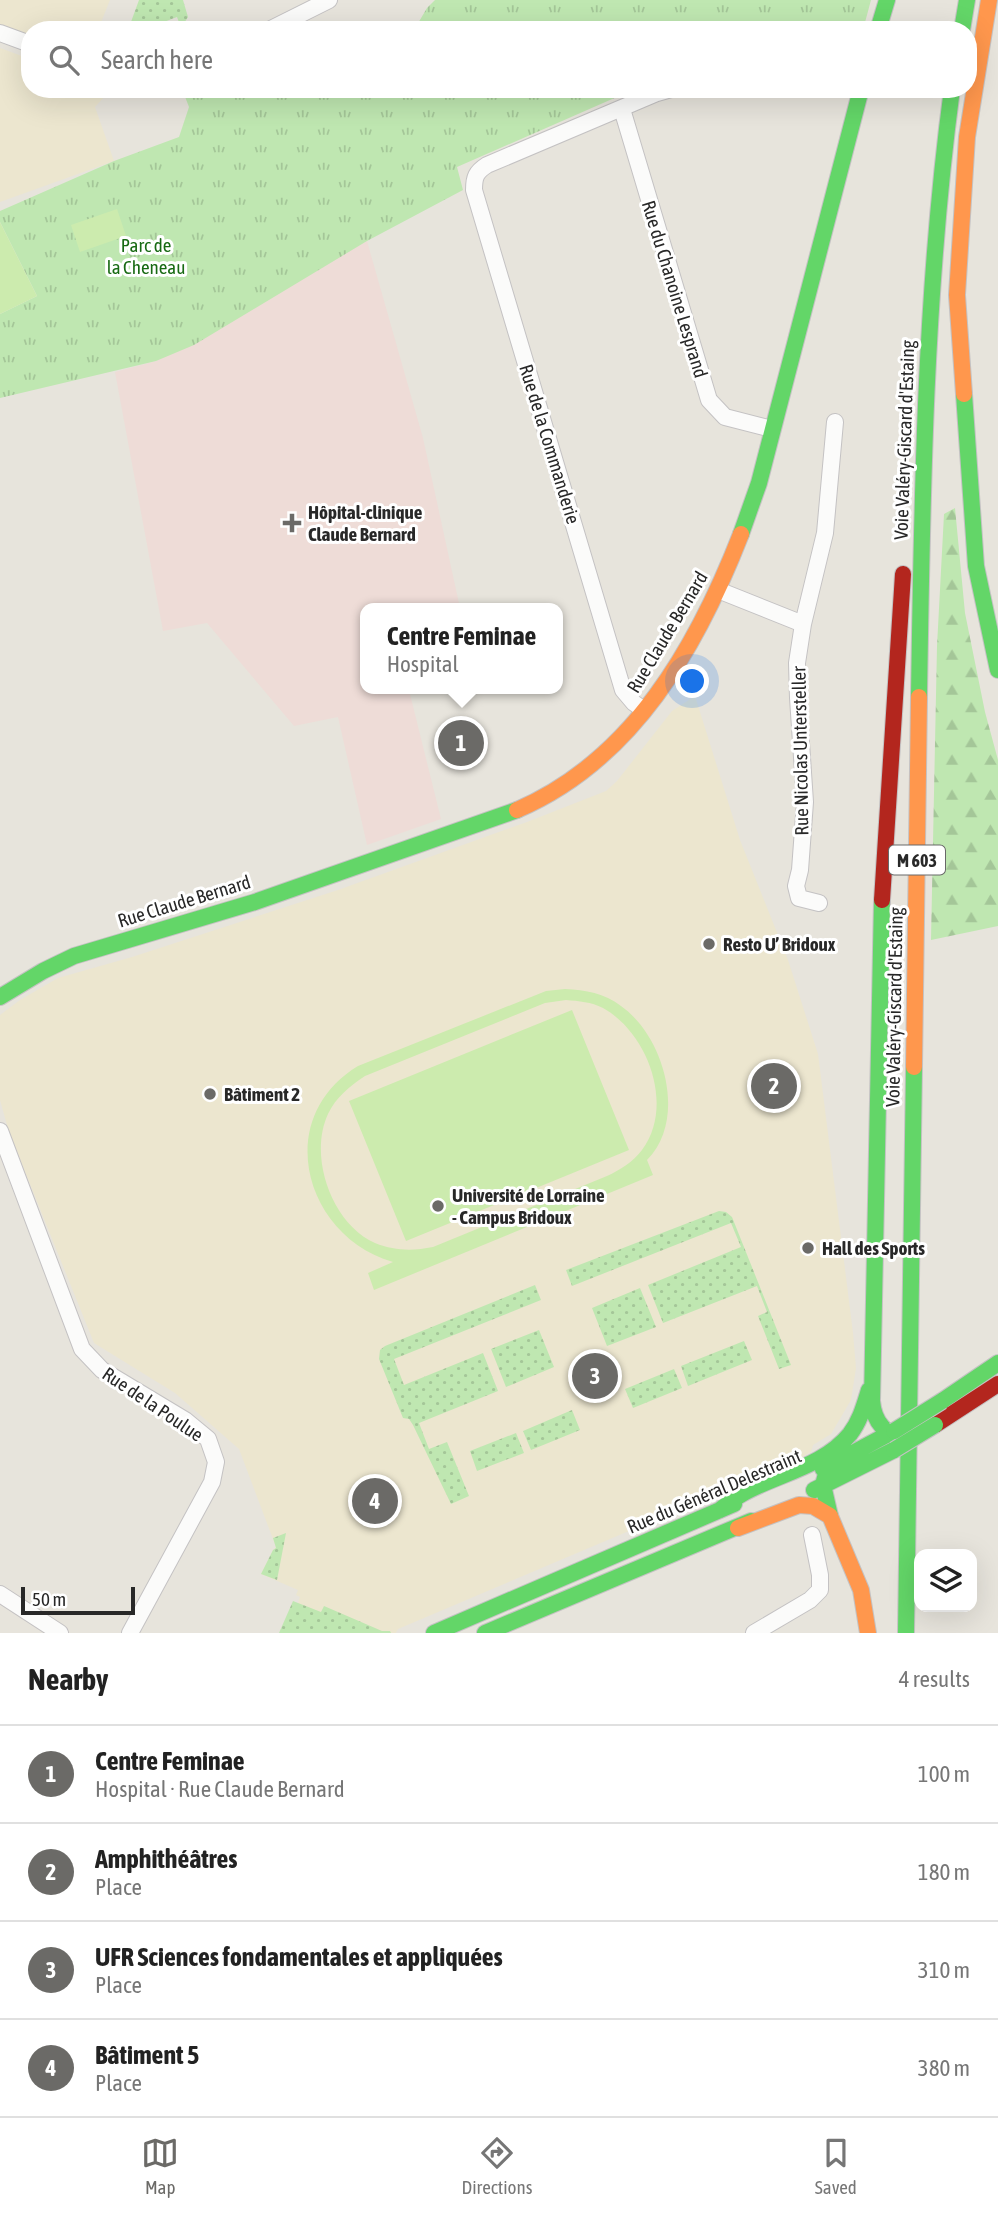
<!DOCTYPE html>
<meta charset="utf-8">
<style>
body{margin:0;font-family:"Asap Condensed",sans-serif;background:#f6f6f6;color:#222}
.controls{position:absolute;right:21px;bottom:21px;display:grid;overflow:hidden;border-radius:14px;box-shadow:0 7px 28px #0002}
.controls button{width:63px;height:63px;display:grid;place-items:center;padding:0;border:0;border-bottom:2px solid #e0e0e0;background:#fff;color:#222;font:35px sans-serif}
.scale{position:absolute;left:21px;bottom:18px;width:114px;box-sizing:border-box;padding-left:7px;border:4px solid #282828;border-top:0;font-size:19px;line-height:24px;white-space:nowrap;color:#282828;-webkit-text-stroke:5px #fff;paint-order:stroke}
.you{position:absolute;left:693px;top:682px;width:24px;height:24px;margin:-18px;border:5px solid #fff;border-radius:50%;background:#1a73e8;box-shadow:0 0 0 10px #1a73e833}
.badge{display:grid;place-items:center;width:46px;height:46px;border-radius:50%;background:#6b6a67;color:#fff;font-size:23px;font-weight:700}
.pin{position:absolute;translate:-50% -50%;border:4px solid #fff;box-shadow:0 2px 7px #0006}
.popup{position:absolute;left:360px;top:603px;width:203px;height:91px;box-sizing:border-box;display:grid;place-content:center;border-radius:14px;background:#fff;filter:drop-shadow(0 2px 5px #0005);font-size:23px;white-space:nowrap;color:#767676}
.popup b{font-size:26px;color:#222}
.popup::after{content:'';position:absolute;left:50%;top:100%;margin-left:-14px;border:14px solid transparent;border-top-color:#fff}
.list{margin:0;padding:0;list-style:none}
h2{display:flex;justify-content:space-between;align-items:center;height:91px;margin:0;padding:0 28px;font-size:30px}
h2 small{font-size:23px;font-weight:400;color:#767676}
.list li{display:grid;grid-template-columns:46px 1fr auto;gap:21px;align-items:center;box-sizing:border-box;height:98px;padding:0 28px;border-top:2px solid #e0e0e0}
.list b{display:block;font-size:26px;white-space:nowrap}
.list p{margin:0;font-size:23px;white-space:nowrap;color:#767676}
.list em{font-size:23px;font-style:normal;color:#767676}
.icon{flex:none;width:38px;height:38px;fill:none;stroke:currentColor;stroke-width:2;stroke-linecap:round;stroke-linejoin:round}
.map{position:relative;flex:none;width:998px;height:1633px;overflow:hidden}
.search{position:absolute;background:#fff;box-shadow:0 7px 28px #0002;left:21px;right:21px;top:21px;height:77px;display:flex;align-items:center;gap:18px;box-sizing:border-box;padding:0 24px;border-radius:28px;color:#767676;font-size:26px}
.sheet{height:483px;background:#fff}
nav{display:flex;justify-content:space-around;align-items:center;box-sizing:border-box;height:98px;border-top:2px solid #e0e0e0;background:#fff;font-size:19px;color:#767676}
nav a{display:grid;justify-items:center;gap:4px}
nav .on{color:#6b6a67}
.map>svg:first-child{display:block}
.education{fill:#ece6cf}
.medical{fill:#eedcd7}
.grass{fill:url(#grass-dots)}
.forest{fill:url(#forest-firs)}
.park{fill:url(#park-tufts)}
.pitch{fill:#ccebae;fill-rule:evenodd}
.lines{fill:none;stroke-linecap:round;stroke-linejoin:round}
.street-casing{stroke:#c4c2c3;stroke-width:18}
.fast-casing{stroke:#c4c2c3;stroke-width:18}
.slow-casing{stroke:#c4c2c3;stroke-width:18}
.jam-casing{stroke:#c4c2c3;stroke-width:18}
.street{stroke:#fbfbfa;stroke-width:16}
.fast{stroke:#63d668;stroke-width:16}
.slow{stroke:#ff974d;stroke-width:16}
.jam{stroke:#b3261e;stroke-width:16}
.fast-bridge-casing{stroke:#c4c2c3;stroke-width:18;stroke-linecap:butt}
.fast-bridge{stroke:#63d668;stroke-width:16}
.poi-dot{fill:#6b6a67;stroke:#fff;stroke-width:2.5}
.labels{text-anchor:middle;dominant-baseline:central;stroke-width:6;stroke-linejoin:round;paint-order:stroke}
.shield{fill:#fff;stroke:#686868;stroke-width:2}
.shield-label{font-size:18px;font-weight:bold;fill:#282828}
.park-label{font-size:19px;fill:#186a13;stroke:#fff}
.street-label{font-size:19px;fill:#282828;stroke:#fff}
.poi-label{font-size:19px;font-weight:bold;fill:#282828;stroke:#fff;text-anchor:start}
</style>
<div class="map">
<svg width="998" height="1633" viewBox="0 0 998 1633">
<defs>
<pattern id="grass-dots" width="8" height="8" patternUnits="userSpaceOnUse" patternTransform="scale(1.75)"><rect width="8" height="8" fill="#bfe7b1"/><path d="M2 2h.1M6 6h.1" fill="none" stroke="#a4c698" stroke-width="1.8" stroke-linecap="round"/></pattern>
<pattern id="forest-firs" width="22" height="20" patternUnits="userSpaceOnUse" patternTransform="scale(1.75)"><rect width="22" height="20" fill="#bfe7b1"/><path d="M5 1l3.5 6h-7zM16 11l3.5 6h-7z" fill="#a4c698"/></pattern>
<pattern id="park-tufts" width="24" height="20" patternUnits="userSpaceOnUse" patternTransform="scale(1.75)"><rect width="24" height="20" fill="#bfe7b1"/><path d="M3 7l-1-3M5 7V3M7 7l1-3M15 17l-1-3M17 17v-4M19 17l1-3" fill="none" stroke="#a4c698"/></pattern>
</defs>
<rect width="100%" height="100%" fill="#e7e4dc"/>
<path class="education" d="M0,0H110L98,30H30V44L0,33Z
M0,48L30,59V89L119,91L105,96L95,107L114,161L0,202Z
M695,696L740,840L788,960L818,1054L853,1333L856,1368L851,1400L831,1434L813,1445L811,1452L801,1458L398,1629L396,1633H341L298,1603L300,1597L296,1595L298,1590L261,1574L273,1550L276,1547L239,1449L175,1393L94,1343L9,1132L0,1100V1015L20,1000L58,978L132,957L338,890L527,822L606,791L617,781L672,711Z"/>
<path class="medical" d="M367,241L423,438L460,608H365V689H411L409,690L441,819L367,845L338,717L294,726L207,623L163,631L115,372L156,361Z"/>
<path class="grass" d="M139,0H183L188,17L181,28L177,17L143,30H128Z
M719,1211L726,1212L732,1217L791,1365L779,1369L758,1316L767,1312L757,1286L663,1323L648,1285L741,1247L731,1223L572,1286L566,1270Z
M535,1285L541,1300L394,1359L404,1385L483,1353L498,1391L419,1423L429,1449L447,1442L469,1496L451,1504L413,1425L409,1419L403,1418L379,1359L380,1350L385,1346Z
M640,1288L656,1327L607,1346L592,1308Z
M539,1330L554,1367L506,1387L491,1349Z
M744,1341L752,1360L688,1386L681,1366Z
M674,1369L682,1388L633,1408L625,1389Z
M572,1410L580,1430L531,1450L523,1431Z
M516,1433L524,1453L477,1471L470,1451Z
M286,1533L277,1580L261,1574L273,1550L276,1548L273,1538Z
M293,1601L321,1612L324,1606L382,1631H390L391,1633H279Z"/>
<path class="forest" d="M955,508L965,613L985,712L998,760V926L931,940L937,646L944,514Z"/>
<path class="park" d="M435,0H871L863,30H414L427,8Z
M182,89H635L457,167L463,190L367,241L194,345L156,361L0,398V314L37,296L0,222V211L114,161L179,137L189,107Z"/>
<path class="pitch" d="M117,209L126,236L80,252L71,225Z
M0,222L37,296L0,314Z
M565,989C586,990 604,993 621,1006C664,1036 688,1119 647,1160L653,1175L374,1290L368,1273L393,1262C304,1236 272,1118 358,1066L546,991ZM566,1000C579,1001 591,1002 603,1008C648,1033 675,1106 642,1150C633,1162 620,1170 607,1176L433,1247C413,1251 395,1251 375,1243C332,1224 308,1157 328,1114C336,1097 350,1086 365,1076L545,1003Z
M572,1010L629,1150L406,1241L349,1101Z"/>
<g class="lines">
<g class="street-casing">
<path id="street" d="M269,30L329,0
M0,33L30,44
M622,109L709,400L725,417L772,429
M718,590L803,624
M644,710L634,703L623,690L474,190C474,177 476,172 487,165L657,93L671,89
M819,903L799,898L796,886L800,870L805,802L798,698L797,663L803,624L825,533L835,422
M0,1131L82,1349L102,1370L185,1420L208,1439L216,1462L212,1482L130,1633
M0,1594L60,1633
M754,1633L810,1600L820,1590V1575L812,1535"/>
</g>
<g class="fast-casing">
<path id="fast" d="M878,30L887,0
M962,30L967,0
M964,394L976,566L998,670
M741,534L759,483L861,89
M919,697C922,493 925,291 952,89
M882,900L872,1401C874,1424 886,1433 906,1443
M0,997L43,971L74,956L255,902L517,810
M942,1401L998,1363
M828,1467L823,1485L830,1516
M823,1469L894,1431
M814,1490L894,1450
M720,1510C727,1505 734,1498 742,1494C777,1474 823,1467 850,1434C860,1421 864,1406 869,1390
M434,1633L734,1504
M485,1633L751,1521
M906,1633L914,1067"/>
</g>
<g class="slow-casing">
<path id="slow" d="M964,394L957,295L967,137L989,0
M517,810C633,760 697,647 741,534
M914,1067L919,697
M738,1528L799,1505L813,1506L830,1516L861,1590L868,1633"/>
</g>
<g class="jam-casing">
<path id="jam" d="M882,900L903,574
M935,1425L998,1384"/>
</g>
<use href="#street" class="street"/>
<use href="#fast" class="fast"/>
<use href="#slow" class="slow"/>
<use href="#jam" class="jam"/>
<g class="fast-bridge-casing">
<path id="fast-bridge" d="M894,1431L942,1401
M894,1450L935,1425"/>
</g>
<use href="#fast-bridge" class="fast-bridge"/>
</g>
<g class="poi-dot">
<path d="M288.5 512.5h7v7h7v7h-7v7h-7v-7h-7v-7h7z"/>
<circle cx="709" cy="944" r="7"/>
<circle cx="210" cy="1094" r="7"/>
<circle cx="438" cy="1206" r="7"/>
<circle cx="808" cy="1248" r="7"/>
</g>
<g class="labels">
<rect class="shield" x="889" y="845.5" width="56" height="29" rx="5"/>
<g class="shield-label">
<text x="917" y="860">M 603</text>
</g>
<g class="park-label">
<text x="146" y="245">Parc de<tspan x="146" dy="22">la Cheneau</tspan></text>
</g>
<g class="street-label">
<text transform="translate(675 289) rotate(73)">Rue du Chanoine Lesprand</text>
<text transform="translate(904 440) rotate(-88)">Voie Valéry-Giscard d'Estaing</text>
<text transform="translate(550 444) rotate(73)">Rue de la Commanderie</text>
<text transform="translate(667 632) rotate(-59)">Rue Claude Bernard</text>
<text transform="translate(800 751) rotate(-91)">Rue Nicolas Untersteller</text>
<text transform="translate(184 901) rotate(-17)">Rue Claude Bernard</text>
<text transform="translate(894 1007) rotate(-89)">Voie Valéry-Giscard d'Estaing</text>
<text transform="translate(153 1404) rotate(34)">Rue de la Poulue</text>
<text transform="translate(714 1491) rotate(-23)">Rue du Général Delestraint</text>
</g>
<g class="poi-label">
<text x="308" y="512">Hôpital-clinique<tspan x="308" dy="22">Claude Bernard</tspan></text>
<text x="723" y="944">Resto U’ Bridoux</text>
<text x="224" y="1094">Bâtiment 2</text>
<text x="452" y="1195">Université de Lorraine<tspan x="452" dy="22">- Campus Bridoux</tspan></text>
<text x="822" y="1248">Hall des Sports</text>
</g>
</g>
</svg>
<div class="controls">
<button><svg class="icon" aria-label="layers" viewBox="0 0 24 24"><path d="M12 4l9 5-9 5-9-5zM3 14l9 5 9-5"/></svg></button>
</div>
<div class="scale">50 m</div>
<div class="you"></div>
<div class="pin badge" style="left:461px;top:743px">1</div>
<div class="popup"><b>Centre Feminae</b>Hospital</div>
<div class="pin badge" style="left:774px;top:1086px">2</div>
<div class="pin badge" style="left:595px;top:1376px">3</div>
<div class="pin badge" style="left:375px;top:1501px">4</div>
<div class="search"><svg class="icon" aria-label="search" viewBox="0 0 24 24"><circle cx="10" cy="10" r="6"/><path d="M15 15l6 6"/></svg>Search here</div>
</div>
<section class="sheet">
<h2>Nearby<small>4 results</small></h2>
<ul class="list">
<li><span class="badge">1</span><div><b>Centre Feminae</b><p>Hospital · Rue Claude Bernard</p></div><em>100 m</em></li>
<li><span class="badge">2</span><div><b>Amphithéâtres</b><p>Place</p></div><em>180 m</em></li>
<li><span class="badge">3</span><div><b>UFR Sciences fondamentales et appliquées</b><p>Place</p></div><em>310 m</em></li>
<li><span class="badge">4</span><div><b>Bâtiment 5</b><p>Place</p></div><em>380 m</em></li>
</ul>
</section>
<nav>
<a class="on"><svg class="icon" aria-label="map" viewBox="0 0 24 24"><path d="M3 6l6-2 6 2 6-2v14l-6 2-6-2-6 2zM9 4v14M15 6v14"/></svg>Map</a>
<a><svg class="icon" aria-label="directions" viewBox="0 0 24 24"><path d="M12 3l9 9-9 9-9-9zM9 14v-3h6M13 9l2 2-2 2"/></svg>Directions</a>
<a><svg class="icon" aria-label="saved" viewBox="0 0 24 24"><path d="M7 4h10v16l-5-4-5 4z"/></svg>Saved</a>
</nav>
